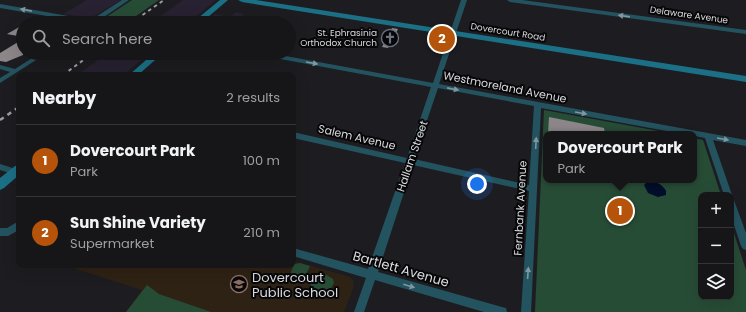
<!DOCTYPE html>
<meta charset="utf-8">
<style>
body{margin:0;font-family:Poppins,sans-serif;background:#1f1f22;color:#f1f3f6}
.controls{position:absolute;right:12px;bottom:12px;display:grid;overflow:hidden;border-radius:8px;box-shadow:0 4px 16px #0002}
.controls button{width:36px;height:36px;display:grid;place-items:center;padding:0;border:0;border-bottom:1px solid #353538;background:#161619;color:#f1f3f6;font:20px sans-serif}
.you{position:absolute;left:477px;top:184px;width:14px;height:14px;margin:-10px;border:3px solid #fff;border-radius:50%;background:#1a73e8;box-shadow:0 0 0 6px #1a73e833}
.badge{display:grid;place-items:center;width:26px;height:26px;border-radius:50%;background:#b45309;color:#fff;font-size:13px;font-weight:700}
.pin{position:absolute;translate:-50% -50%;border:2px solid #fff;box-shadow:0 1px 4px #0006}
.popup{position:absolute;left:543px;top:131px;width:154px;height:52px;box-sizing:border-box;display:grid;place-content:center;border-radius:8px;background:#161619;filter:drop-shadow(0 1px 3px #0005);font-size:13px;white-space:nowrap;color:#9e9fa2}
.popup b{font-size:15px;color:#f1f3f6}
.popup::after{content:'';position:absolute;left:50%;top:100%;margin-left:-8px;border:8px solid transparent;border-top-color:#161619}
.list{margin:0;padding:0;list-style:none}
h2{display:flex;justify-content:space-between;align-items:center;height:52px;margin:0;padding:0 16px;font-size:17px}
h2 small{font-size:13px;font-weight:400;color:#9e9fa2}
.list li{display:grid;grid-template-columns:26px 1fr auto;gap:12px;align-items:center;box-sizing:border-box;height:72px;padding:0 16px;border-top:1px solid #353538}
.list b{display:block;font-size:15px;white-space:nowrap}
.list p{margin:0;font-size:13px;white-space:nowrap;color:#9e9fa2}
.list em{font-size:13px;font-style:normal;color:#9e9fa2}
.icon{flex:none;width:22px;height:22px;fill:none;stroke:currentColor;stroke-width:2;stroke-linecap:round;stroke-linejoin:round}
.map{position:relative;flex:none;width:746px;height:312px;overflow:hidden}
.search{position:absolute;background:#161619;box-shadow:0 4px 16px #0002;left:16px;top:16px;width:280px;height:44px;display:flex;align-items:center;gap:10px;box-sizing:border-box;padding:0 14px;border-radius:22px;color:#9e9fa2;font-size:15px}
.panel{position:absolute;background:#161619;box-shadow:0 4px 16px #0002;left:16px;top:72px;width:280px;height:196px;border-radius:8px}
.map>svg:first-child{display:block}
.industrial{fill:#272131}
.education{fill:#2e2214}
.green{fill:#274c36}
.water{fill:#010d2a}
.building{fill:#8c8689}
.lines{fill:none;stroke-linecap:round;stroke-linejoin:round}
.street{fill:#245360;fill-rule:evenodd}
.secondary{fill:#1b7086;fill-rule:evenodd}
.rail-far1{stroke:#9d9ea1;stroke-width:2;stroke-dasharray:3.5 3.5;stroke-linecap:butt}
.rail{stroke:#9d9ea1;stroke-width:2.5;stroke-dasharray:4.5 4.5;stroke-linecap:butt}
.oneway{fill:#7f979f}
.labels{text-anchor:middle;dominant-baseline:central;stroke-width:4;stroke-linejoin:round;paint-order:stroke}
.far-street-label{font-size:9px;fill:#dadbde;stroke:#070709}
.far-poi-label{font-size:9px;fill:#dadbde;stroke:#070709;text-anchor:end}
.street-label{font-size:11px;fill:#dadbde;stroke:#070709}
.near-street-label{font-size:13px;fill:#dadbde;stroke:#070709}
.near-poi-label{font-size:13px;fill:#dadbde;stroke:#070709;text-anchor:start}
</style>
<div class="map">
<svg width="746" height="312" viewBox="0 0 746 312">
<rect width="100%" height="100%" fill="#1d1d21"/>
<path class="industrial" d="M87,0H121L91,18L63,14Z
M183,0H216L188,23H151Z
M236,12L244,14L239,19L243,20L240,23H205L215,14L230,17Z
M108,53H150L123,75H77Z"/>
<path class="education" d="M293,261L350,277L353,280L354,286L344,312H126L142,290L64,265H293Z"/>
<path class="green" d="M132,0H159L126,23H97Z
M544,110L675,134H546V180H694V138L703,140L721,195H701V297H731V224L746,270V312H535Z
M300,263L310,266L304,279L299,281L294,279L291,272L294,264Z
M323,273L333,279L334,283L330,290C319,296 310,291 310,279L318,274Z
M147,285L159,294L211,312H126Z"/>
<path class="water" d="M648,181C656,181 662,184 666,191V195L658,197L648,193L644,185Z"/>
<path class="building" d="M23,25V37L7,34Z
M392,28L398,29L388,48L382,47Z
M23,39V55L6,62L0,61V53Z
M549,117L604,128L605,134H548Z"/>
<g class="lines">
<path class="street" d="M122,0H129L95,23H88L0,8V4L91,20Z
M461,0H467L439,84L746,140V146L713,140L732,195L731,197V195H724L705,138L694,136V134H683L541,108L531,312H521L529,191L413,165L378,272L502,307L506,308L507,312H484L375,280L364,312H354L366,278L293,256V248L368,269L405,163L293,138V132L407,158L431,87L259,55L256,53H269L433,83ZM438,88L534,106L529,185L414,159Z
M507,0H522L746,30V34L510,2Z
M40,53H47L0,83V78L10,72L0,69V65L15,69Z
M0,164L19,170V176L0,170Z
M731,199L734,200L735,203L746,233V250L743,249L741,246L731,216Z
M19,221V230L8,236H0V228H7Z"/>
<path class="secondary" d="M220,0H228L201,23H192Z
M238,0H256L746,76V82L242,2Z
M154,53H163L138,75H129Z
M19,165V175L4,188L0,190V178L15,166Z"/>
<path class="rail-far1" d="M131,23L164,0
M63,75L93,53"/>
<path class="rail" d="M0,120L19,107"/>
</g>
<defs><path id="oneway-solid" d="M-6-.8H1V-3.2L6.5 0L1 3.2V.8H-6Z"/></defs>
<g class="oneway">
<use href="#oneway-solid" transform="translate(26 10) rotate(-169)"/>
<use href="#oneway-solid" transform="translate(624 16) rotate(-172)"/>
<use href="#oneway-solid" transform="translate(312 63) rotate(10)"/>
<use href="#oneway-solid" transform="translate(453 89) rotate(11)"/>
<use href="#oneway-solid" transform="translate(581 113) rotate(10)"/>
<use href="#oneway-solid" transform="translate(723 139) rotate(10)"/>
<use href="#oneway-solid" transform="translate(536 143) rotate(-87)"/>
<use href="#oneway-solid" transform="translate(528 273) rotate(-86)"/>
<use href="#oneway-solid" transform="translate(409 286) rotate(16)"/>
</g>
<defs>
<g id="church-ring" transform="scale(0.9)"><circle r="9.5" fill="#070709" stroke="#6b7280" stroke-width="1.5"/><path d="M-1.2-6h2.4v3.5h3.3v2.4h-3.3V6h-2.4V-.1h-3.3v-2.4h3.3Z" fill="#6b7280"/></g>
<g id="school-ring" transform="scale(0.9)"><circle r="9.5" fill="#070709" stroke="#8d6e63" stroke-width="1.5"/><path d="M0-5L7-2L0 1L-7-2ZM-4 1L0 2.5L4 1V4Q0 6-4 4Z" fill="#8d6e63"/></g>
</defs>
<g fill-rule="evenodd">
<use href="#church-ring" x="390" y="38"/>
<use href="#school-ring" x="239" y="284"/>
</g>
<g class="labels">
<g class="far-street-label">
<text transform="translate(689 15) rotate(8)">Delaware Avenue</text>
<text transform="translate(508 32) rotate(9)">Dovercourt Road</text>
</g>
<g class="far-poi-label">
<text x="377" y="33">St. Ephrasinia<tspan x="377" dy="10">Orthodox Church</tspan></text>
</g>
<g class="street-label">
<text transform="translate(505 87) rotate(11)">Westmoreland Avenue</text>
<text transform="translate(357 137) rotate(13)">Salem Avenue</text>
<text transform="translate(412 156) rotate(-71)">Hallam Street</text>
<text transform="translate(520 208) rotate(-87)">Fernbank Avenue</text>
</g>
<g class="near-street-label">
<text transform="translate(401 269) rotate(16)">Bartlett Avenue</text>
</g>
<g class="near-poi-label">
<text x="252" y="277">Dovercourt<tspan x="252" dy="15">Public School</tspan></text>
</g>
</g>
</svg>
<div class="controls">
<button>+</button>
<button>−</button>
<button><svg class="icon" aria-label="layers" viewBox="0 0 24 24"><path d="M12 4l9 5-9 5-9-5zM3 14l9 5 9-5"/></svg></button>
</div>
<div class="you"></div>
<div class="pin badge" style="left:620px;top:211px">1</div>
<div class="popup"><b>Dovercourt Park</b>Park</div>
<div class="pin badge" style="left:442px;top:39px">2</div>
<div class="search"><svg class="icon" aria-label="search" viewBox="0 0 24 24"><circle cx="10" cy="10" r="6"/><path d="M15 15l6 6"/></svg>Search here</div>
<section class="panel">
<h2>Nearby<small>2 results</small></h2>
<ul class="list">
<li><span class="badge">1</span><div><b>Dovercourt Park</b><p>Park</p></div><em>100 m</em></li>
<li><span class="badge">2</span><div><b>Sun Shine Variety</b><p>Supermarket</p></div><em>210 m</em></li>
</ul>
</section>
</div>
